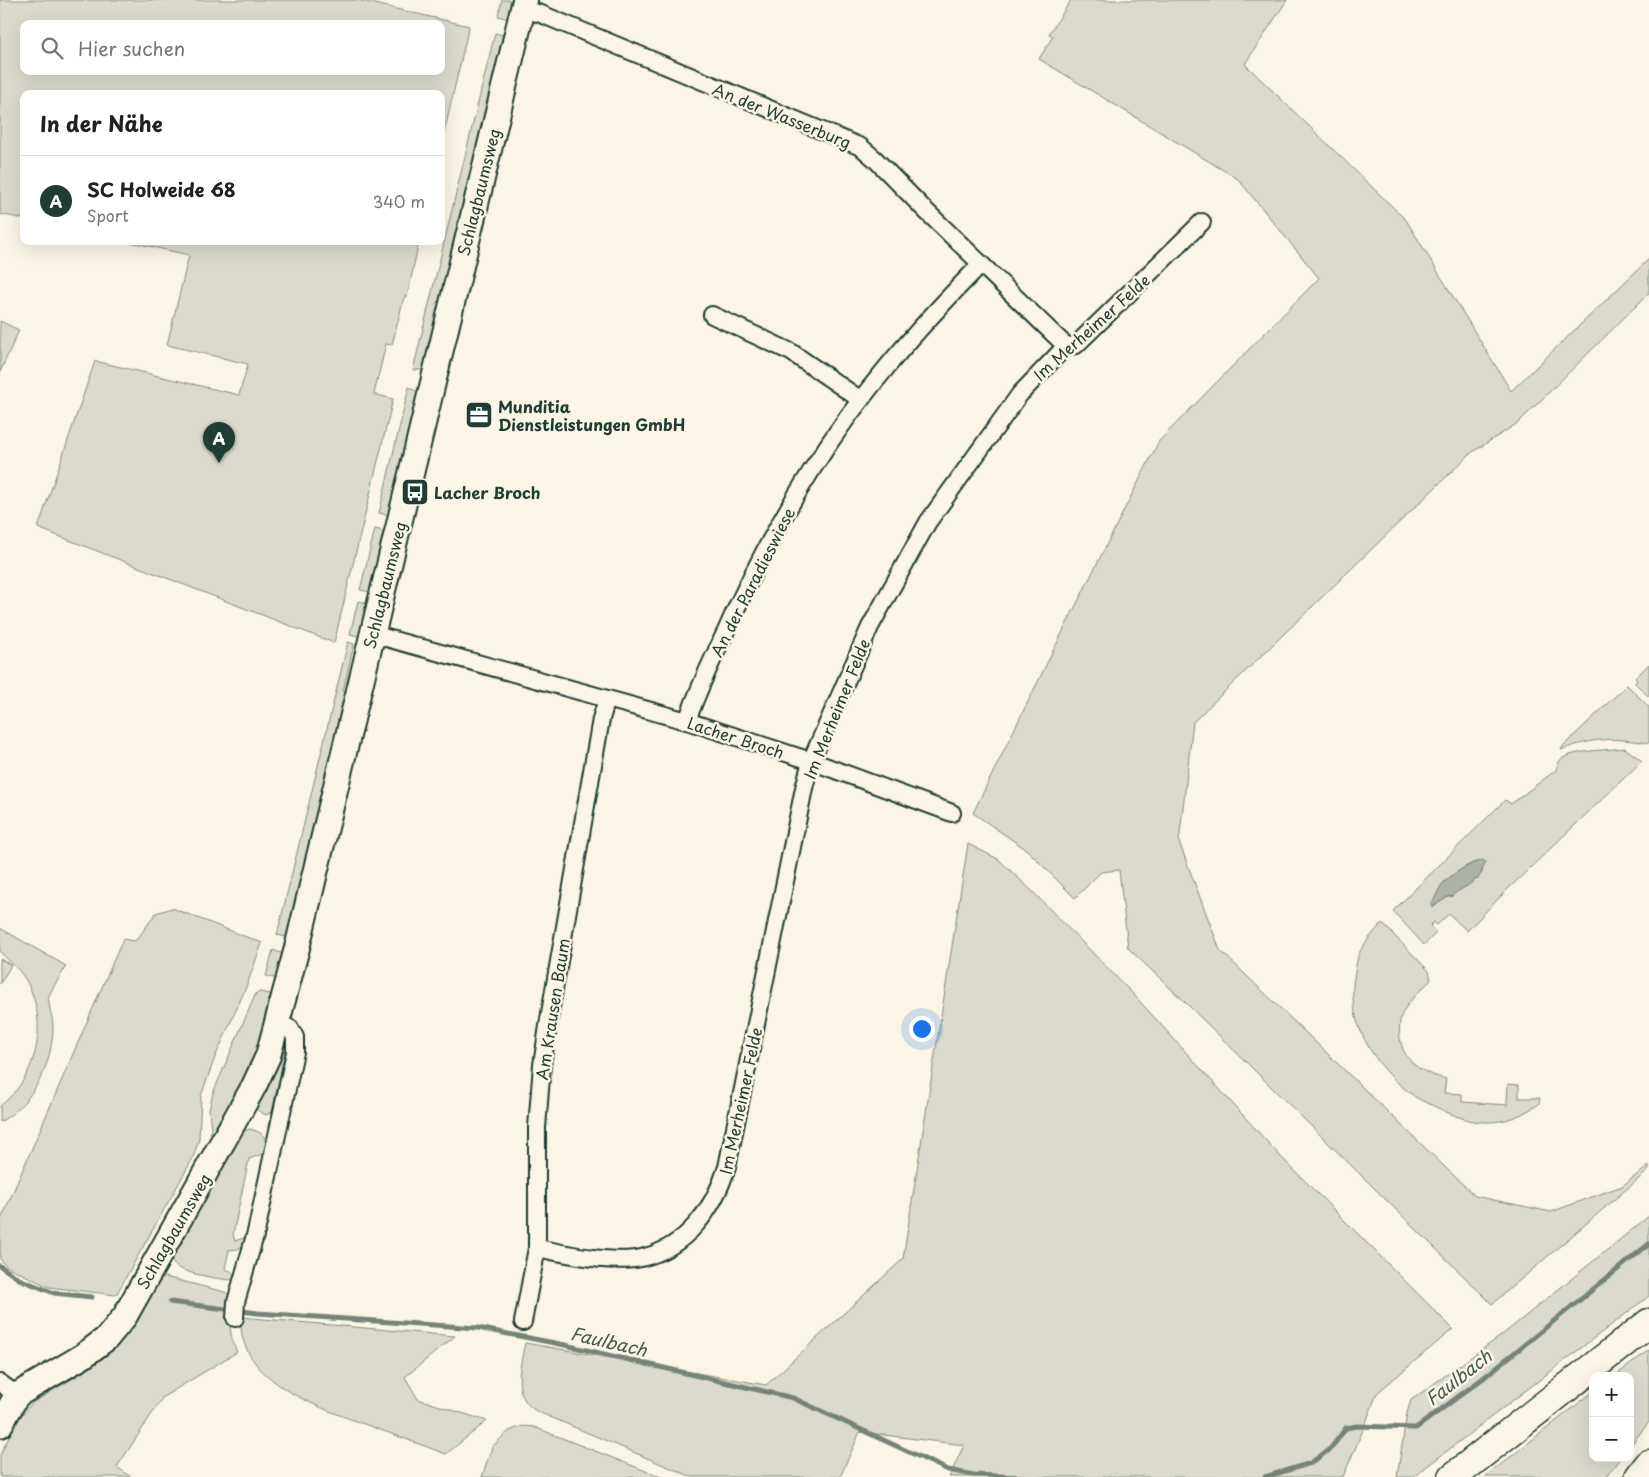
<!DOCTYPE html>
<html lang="de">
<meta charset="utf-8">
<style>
body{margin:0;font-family:"Playpen Sans",sans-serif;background:#f2f2f2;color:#202124}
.controls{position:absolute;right:15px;bottom:15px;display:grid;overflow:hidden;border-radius:10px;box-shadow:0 5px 20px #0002}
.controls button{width:45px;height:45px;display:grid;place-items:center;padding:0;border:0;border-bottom:1px solid #e0e0e0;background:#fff;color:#202124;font:25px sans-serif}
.you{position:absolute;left:921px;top:1028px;width:18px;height:18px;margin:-12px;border:4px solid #fff;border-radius:50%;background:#1a73e8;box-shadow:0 0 0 8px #1a73e833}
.badge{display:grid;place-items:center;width:32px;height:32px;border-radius:50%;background:#1f3d34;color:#fff;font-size:16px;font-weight:700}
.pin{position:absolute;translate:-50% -41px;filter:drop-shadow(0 1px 2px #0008)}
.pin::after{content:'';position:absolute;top:26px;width:18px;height:15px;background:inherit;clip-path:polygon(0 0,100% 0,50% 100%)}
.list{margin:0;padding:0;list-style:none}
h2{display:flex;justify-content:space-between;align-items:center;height:65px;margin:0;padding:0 20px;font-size:21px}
h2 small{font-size:16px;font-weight:400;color:#757577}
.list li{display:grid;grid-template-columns:32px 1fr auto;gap:15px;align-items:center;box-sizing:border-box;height:90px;padding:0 20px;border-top:1px solid #e0e0e0}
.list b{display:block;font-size:19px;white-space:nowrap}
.list p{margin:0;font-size:16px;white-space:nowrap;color:#757577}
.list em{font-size:16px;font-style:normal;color:#757577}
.icon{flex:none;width:28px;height:28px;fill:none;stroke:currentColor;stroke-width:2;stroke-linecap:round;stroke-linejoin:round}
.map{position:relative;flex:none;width:1649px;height:1477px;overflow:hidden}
.search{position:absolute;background:#fff;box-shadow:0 5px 20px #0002;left:20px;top:20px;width:425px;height:55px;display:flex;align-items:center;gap:12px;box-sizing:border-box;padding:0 18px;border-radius:10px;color:#757577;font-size:19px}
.panel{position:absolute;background:#fff;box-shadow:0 5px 20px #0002;left:20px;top:90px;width:425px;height:155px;border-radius:10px}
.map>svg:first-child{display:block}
.green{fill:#dcdacc;stroke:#7e8c80;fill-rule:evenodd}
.water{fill:#aeb3a7;stroke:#758479}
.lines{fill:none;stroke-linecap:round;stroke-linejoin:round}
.stream{stroke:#758479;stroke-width:5}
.minor-casing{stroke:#1f3d34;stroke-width:20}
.secondary-casing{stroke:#1f3d34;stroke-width:28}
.motorway-casing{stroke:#1f3d34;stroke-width:31}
.minor{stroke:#fcf5e5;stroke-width:16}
.secondary{stroke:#fcf5e5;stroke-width:24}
.motorway{stroke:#fcf5e5;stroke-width:28}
.labels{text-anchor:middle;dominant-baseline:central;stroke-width:5;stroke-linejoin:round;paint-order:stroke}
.street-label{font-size:16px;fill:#1f3d34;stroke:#fcf5e5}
.poi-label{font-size:16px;font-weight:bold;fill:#1f3d34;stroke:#fcf5e5;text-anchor:start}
.water-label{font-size:18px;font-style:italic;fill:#435a51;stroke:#fcf5e5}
</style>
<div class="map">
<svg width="1649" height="1477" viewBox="0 0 1649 1477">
<rect width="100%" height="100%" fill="#fcf5e5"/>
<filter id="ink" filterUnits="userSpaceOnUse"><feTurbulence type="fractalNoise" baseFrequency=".02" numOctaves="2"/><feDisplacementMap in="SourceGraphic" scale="10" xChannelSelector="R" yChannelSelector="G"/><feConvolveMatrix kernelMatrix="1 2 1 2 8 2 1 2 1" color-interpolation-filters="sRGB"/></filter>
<g filter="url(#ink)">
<path class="green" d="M0,0H358L469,26L441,146V94H24V219L0,214ZM24,24H441V71H24Z
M502,0H516L511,20L498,16Z
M1071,0H1287L1245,64L1406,220L1511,391L1649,259V293L1518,423L1471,453L1193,722L1179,842L1220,950L1475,1196L1551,1212L1622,1186L1649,1166V1170L1492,1304L1187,1004L1128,948L1119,870L1101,872L1075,898L1027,850L973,813L1055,647L1159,441L1319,278L1238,179L1039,59L1053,36L1049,34Z
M495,33L507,36L427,370H413Z
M125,241H419L407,297H404L392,345L386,344L374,394L393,399L334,643L38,528L95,361L239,395L248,364L167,345L189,255Z
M0,321L19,330L0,372Z
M409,387L421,394L391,516L379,513Z
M375,529L388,532L371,592L360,590Z
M358,601L368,603L362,637L350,634Z
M348,642L354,644L343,691L349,693L299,898L287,937L277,935Z
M1649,664V697L1635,683L1637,680L1635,678Z
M1627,685L1649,707V743C1613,738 1596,737 1561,750L1563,746Z
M1625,748L1642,761L1506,891L1467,931L1449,914L1437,925L1434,922L1430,926L1436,933L1424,945L1393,911L1505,800L1511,804L1556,770C1558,764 1559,759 1565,757C1580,750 1608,750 1625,748ZM1475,862L1483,870C1479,883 1446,896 1435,906L1431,904C1436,898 1437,892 1441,886C1447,877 1465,866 1475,862Z
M968,844L998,859L1032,891L1132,993L1281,1157L1453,1329L1377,1393L1363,1430L1343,1477H949L964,1445L860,1432L840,1477H692L536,1411C511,1395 520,1368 525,1343L766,1385L903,1259Z
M172,908L262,943L247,985L214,1060L201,1096L199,1139L193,1158L116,1295L49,1287L6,1266L0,1259V1222L123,939L134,941L138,938L156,913Z
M1382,923L1429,971L1431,980C1421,990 1410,999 1403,1012C1399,1020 1399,1030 1400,1038C1404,1064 1423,1073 1446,1079L1444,1093L1462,1094V1102L1507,1105L1508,1084L1519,1085V1098H1540L1539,1104C1522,1115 1506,1123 1485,1122C1469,1122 1452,1115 1438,1108C1430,1104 1421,1101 1414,1096C1375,1068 1344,1021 1355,972C1356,966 1357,959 1359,953C1365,942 1374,932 1382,923Z
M0,928L66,966C61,976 53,986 49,996C47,1002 53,1018 53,1026C53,1064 33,1103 0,1122V1106C39,1076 50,1019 24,977C18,968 8,960 0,952Z
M273,950L283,954L278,979L266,976Z
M0,959L11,965L0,984Z
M260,992L275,995L267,1030L245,1083L210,1141L211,1129L209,1110L213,1093L256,993Z
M283,1048L285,1051L272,1112L266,1115C260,1112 256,1111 255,1103L280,1050Z
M250,1129C265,1133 267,1138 265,1153L249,1159L233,1234L235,1241L246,1237L245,1244L238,1249L229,1250L225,1269C231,1271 236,1273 235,1280C221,1280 188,1274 177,1267C174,1265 171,1261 169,1258L237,1137L243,1131Z
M1649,1216V1296L1413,1477H1397L1407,1413L1411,1400L1502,1335Z
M165,1277L225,1292L229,1295C231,1314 227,1334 237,1352L163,1397L117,1467L131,1477H0V1455L17,1421L32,1403L90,1368L116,1347L135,1324L160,1280Z
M241,1317L455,1336L405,1377L418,1399L487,1421L446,1454C420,1444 394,1435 367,1425C320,1408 236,1381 241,1317Z
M1649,1350V1422L1630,1446V1376H1615Z
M1593,1392V1458H1620L1606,1477H1485Z
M523,1426L534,1427L661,1477H482L492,1447L509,1431Z"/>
<path class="water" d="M1482,860L1486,862L1485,864L1478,879C1473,880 1471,883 1467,886C1461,890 1457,890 1452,897L1449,896L1432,907L1431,904C1436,898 1437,892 1441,886C1447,876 1471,863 1482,860Z"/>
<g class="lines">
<path class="stream" d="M0,1266L19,1279L54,1293L92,1297
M170,1302L258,1313L478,1328L565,1345L793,1398L948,1470L974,1475L1024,1477
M1265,1477L1311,1463L1331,1448L1346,1428L1357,1426L1416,1428L1482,1379L1649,1244"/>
<g class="minor-casing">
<path id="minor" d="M523,9L541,14L861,147L875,159L925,210L1066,346
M712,315L791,352L861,400
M372,634L687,721L811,761L952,813
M687,721C698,690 712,660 726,631C751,574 780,520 813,468C860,393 920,326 981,264
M537,1248C566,1254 612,1264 641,1258C686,1248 714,1209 727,1167L804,788L811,761L870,627L928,522L1020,394L1066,346L1076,345L1202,222
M235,1318L236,1302L256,1232L295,1052V1037L290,1028L277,1025
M523,1322L537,1248V1127L542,1065L550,1013L601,719L607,699
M0,1383L17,1395"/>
</g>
<g class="secondary-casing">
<path id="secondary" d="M0,1425L17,1395L83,1356L107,1338L125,1316L254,1086L268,1056L297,948L525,0"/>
</g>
<g class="motorway-casing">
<path id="motorway" d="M1453,1477L1649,1323
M1639,1477L1649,1464"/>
</g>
<use href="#minor" class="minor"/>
<use href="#secondary" class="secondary"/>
<use href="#motorway" class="motorway"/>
</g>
</g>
<defs>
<g id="office-square" transform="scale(1.4375)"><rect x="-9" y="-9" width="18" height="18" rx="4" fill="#1f3d34" stroke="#fcf5e5"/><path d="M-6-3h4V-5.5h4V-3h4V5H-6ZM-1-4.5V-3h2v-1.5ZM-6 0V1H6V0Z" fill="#fff"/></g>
<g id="bus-square" transform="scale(1.4375)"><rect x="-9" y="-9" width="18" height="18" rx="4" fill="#1f3d34" stroke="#fcf5e5"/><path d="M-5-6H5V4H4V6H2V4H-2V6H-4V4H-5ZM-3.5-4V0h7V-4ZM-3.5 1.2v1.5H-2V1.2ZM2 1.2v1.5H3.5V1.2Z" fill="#fff"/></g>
</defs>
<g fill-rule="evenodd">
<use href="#office-square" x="479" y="415"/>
<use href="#bus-square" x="415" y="492"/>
</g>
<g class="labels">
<g class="street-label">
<text transform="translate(782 115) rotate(22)">An der Wasserburg</text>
<text transform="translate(478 192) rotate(-76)">Schlagbaumsweg</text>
<text transform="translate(1091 327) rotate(-42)">Im Merheimer Felde</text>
<text transform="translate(752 582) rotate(-63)">An der Paradieswiese</text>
<text transform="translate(384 585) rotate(-76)">Schlagbaumsweg</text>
<text transform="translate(836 709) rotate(-68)">Im Merheimer Felde</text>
<text transform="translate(736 737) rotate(18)">Lacher Broch</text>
<text transform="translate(552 1009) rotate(-81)">Am Krausen Baum</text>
<text transform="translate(740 1101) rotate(-78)">Im Merheimer Felde</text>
<text transform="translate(173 1231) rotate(-60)">Schlagbaumsweg</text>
</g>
<g class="poi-label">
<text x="498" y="406">Munditia<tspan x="498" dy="18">Dienstleistungen GmbH</tspan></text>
<text x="434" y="492">Lacher Broch</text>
</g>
<g class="water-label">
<text transform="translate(609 1341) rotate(13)">Faulbach</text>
<text transform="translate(1458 1377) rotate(-38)">Faulbach</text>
</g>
</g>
</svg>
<div class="controls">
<button>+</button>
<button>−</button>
</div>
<div class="you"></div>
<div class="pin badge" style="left:219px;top:463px">A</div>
<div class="search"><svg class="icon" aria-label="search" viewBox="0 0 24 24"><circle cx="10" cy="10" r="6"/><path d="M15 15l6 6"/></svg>Hier suchen</div>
<section class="panel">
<h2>In der Nähe<small></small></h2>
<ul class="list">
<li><span class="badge">A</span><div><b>SC Holweide 68</b><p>Sport</p></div><em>340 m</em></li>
</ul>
</section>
</div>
